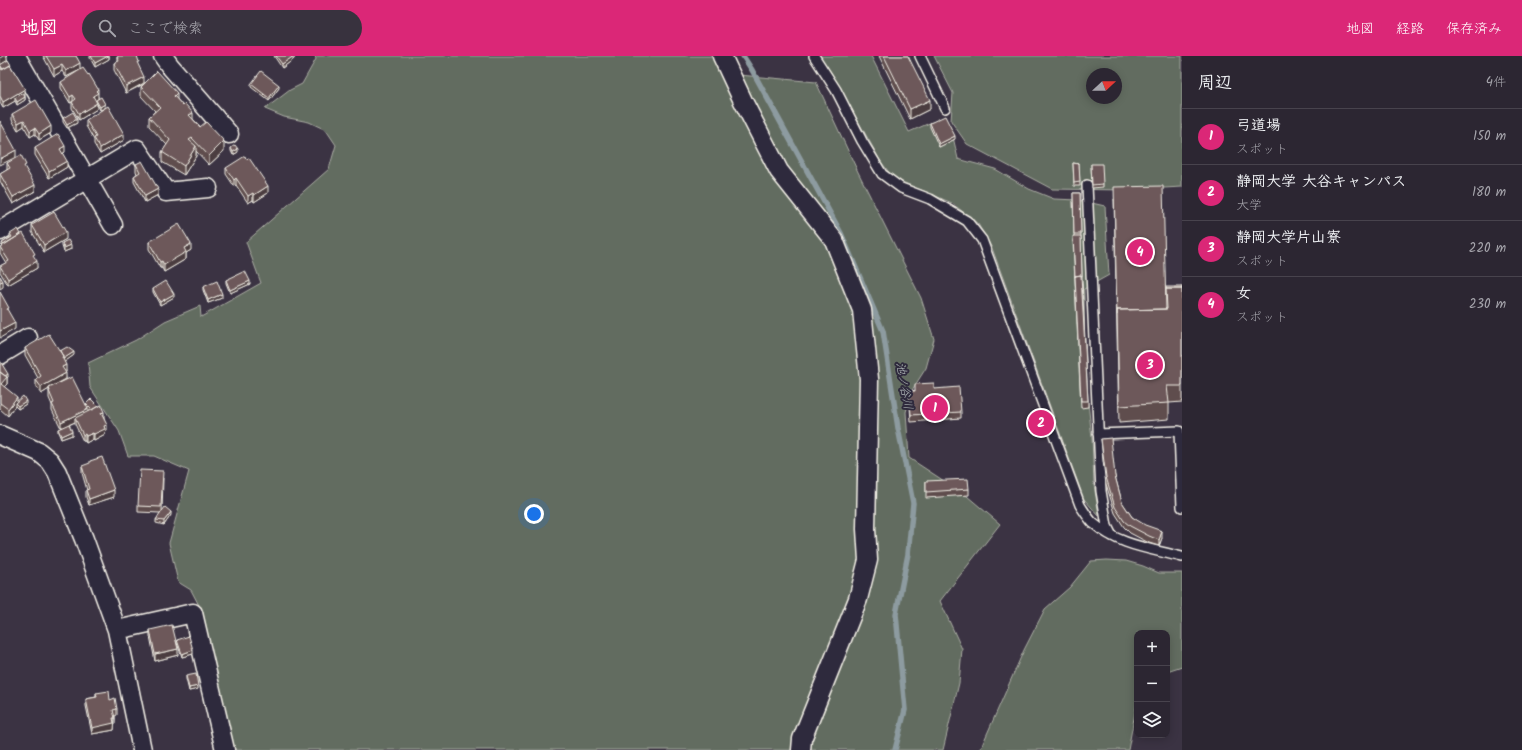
<!DOCTYPE html>
<html lang="ja">
<meta charset="utf-8">
<style>
body{margin:0;font-family:Kalam,"Klee One",sans-serif;background:#38323e;color:#f1f3f6}
.controls{position:absolute;right:12px;bottom:12px;display:grid;overflow:hidden;border-radius:8px;box-shadow:0 2px 10px #0003}
.controls button{width:36px;height:36px;display:grid;place-items:center;padding:0;border:0;border-bottom:1px solid #48434d;background:#2c2632;color:#f1f3f6;font:20px sans-serif}
.compass{position:absolute;left:1086px;top:12px;width:36px;height:36px;border-radius:50%;background:#2c2632;box-shadow:0 2px 10px #0003;rotate:68deg}
.you{position:absolute;left:534px;top:458px;width:14px;height:14px;margin:-10px;border:3px solid #fff;border-radius:50%;background:#1a73e8;box-shadow:0 0 0 6px #1a73e833}
.badge{display:grid;place-items:center;width:26px;height:26px;border-radius:50%;background:#db2777;color:#fff;font-size:13px;font-weight:700}
.pin{position:absolute;translate:-50% -50%;border:2px solid #fff;box-shadow:0 1px 4px #0006}
.list{margin:0;padding:0;list-style:none}
h2{display:flex;justify-content:space-between;align-items:center;height:52px;margin:0;padding:0 16px;font-size:17px}
h2 small{font-size:13px;font-weight:400;color:#a6a5ac}
.list li{display:grid;grid-template-columns:26px 1fr auto;gap:12px;align-items:center;box-sizing:border-box;height:56px;padding:0 16px;border-top:1px solid #48434d}
.list b{display:block;font-size:15px;white-space:nowrap}
.list p{margin:0;font-size:13px;white-space:nowrap;color:#a6a5ac}
.list em{font-size:13px;font-style:normal;color:#a6a5ac}
.icon{flex:none;width:22px;height:22px;fill:none;stroke:currentColor;stroke-width:2;stroke-linecap:round;stroke-linejoin:round}
.map{position:relative;flex:none;width:1182px;height:694px;overflow:hidden}
header{display:flex;align-items:center;gap:24px;box-sizing:border-box;height:56px;padding:0 20px;background:#db2777;color:#fff}
header strong{font-size:19px}
nav{display:flex;gap:22px;margin-inline-start:auto;font-size:14px}
.search{width:280px;height:36px;background:#38323e;display:flex;align-items:center;gap:10px;box-sizing:border-box;padding:0 14px;border-radius:22px;color:#a6a5ac;font-size:15px}
main{display:flex}
aside{flex:1;background:#2c2632}
.map>svg:first-child{display:block}
.green{fill:#626c60;stroke:#abaea4;fill-rule:evenodd}
.lines{fill:none;stroke-linecap:round;stroke-linejoin:round}
.stream{stroke:#8d9ba0;stroke-width:5.5}
.lane-casing{stroke:#f4f1e8;stroke-width:12}
.street-casing{stroke:#f4f1e8;stroke-width:21}
.lane{stroke:#2f2a3d;stroke-width:9}
.street{stroke:#2f2a3d;stroke-width:18}
.wall{fill:#5e4d4d;stroke:#f4f1e8}
.shaded-wall{fill:#4c3e3f;stroke:#f4f1e8}
.building{fill:#6d595a;stroke:#f4f1e8}
.labels{text-anchor:middle;dominant-baseline:central;stroke-width:4;stroke-linejoin:round;paint-order:stroke}
.water-label{font-size:12px;font-style:italic;fill:#b0b8b8;stroke:#2f2a3d}
</style>
<header>
<strong>地図</strong>
<div class="search"><svg class="icon" aria-label="search" viewBox="0 0 24 24"><circle cx="10" cy="10" r="6"/><path d="M15 15l6 6"/></svg>ここで検索</div>
<nav><a>地図</a><a>経路</a><a>保存済み</a></nav>
</header>
<main>
<div class="map">
<svg width="1182" height="694" viewBox="0 0 1182 694">
<rect width="100%" height="100%" fill="#3b3343"/>
<filter id="ink" filterUnits="userSpaceOnUse"><feTurbulence type="fractalNoise" baseFrequency=".025" numOctaves="2"/><feDisplacementMap in="SourceGraphic" scale="8" xChannelSelector="R" yChannelSelector="G"/><feConvolveMatrix kernelMatrix="1 2 1 2 8 2 1 2 1" color-interpolation-filters="sRGB"/></filter>
<g filter="url(#ink)">
<path class="green" d="M315,0H719L739,19L816,26L858,116L921,242L934,283L926,312L912,334L906,356L909,402L967,440L1000,468L940,545L962,593L959,627L943,694H233L210,603L203,557L191,534L178,526L169,487L189,415L154,400H128L119,375L90,331L88,307L136,284L165,265L200,250L201,261L261,227L246,186L329,113L336,89L326,74L309,66L284,61L265,53L290,34L302,28L316,3Z
M819,0H871L909,76L932,66L951,72L958,103L995,113L1029,133L1054,143L1078,144L1105,150L1109,219L1084,233L1085,320L1092,382L1094,429L1099,460L1084,443L992,192L978,168L952,147L893,122L880,104L830,15Z
M934,0H1182V131L1128,134L1052,133L967,88L951,65L953,37ZM1092,18H1116V42H1092Z
M1107,504L1126,505L1143,510L1159,517H1182V610L1167,615V577H1137V646L1128,694H980L1024,594L1045,553L1070,531L1091,505Z"/>
<g class="lines">
<path class="stream" d="M743,0L752,14L841,177L883,275L898,372L913,447L908,498L896,558L905,654L895,694"/>
<g class="lane-casing">
<path id="lane" d="M814,0L836,34L862,85L882,118L901,132L930,143L967,165L982,184L1080,449C1084,455 1088,462 1093,467C1120,490 1149,492 1182,501
M920,0L945,52
M1087,129L1101,435L1107,470L1112,480
M1098,378L1179,375L1182,451"/>
</g>
<g class="street-casing">
<path id="street" d="M16,0L113,169
M163,0L170,10L229,78
M722,0L743,45L779,115L834,184L862,254L869,323L866,473L868,504L858,543L802,683L801,694
M0,175L137,93L166,136L208,132
M0,299L28,282
M0,379L39,396L50,405L57,416L84,483L117,574L142,694
M117,574L193,557L225,694"/>
</g>
<use href="#lane" class="lane"/>
<use href="#street" class="street"/>
</g>
<path class="wall" d="M43,0H76L80,14L66,21L62,15L54,20Z
M90,0H109V3L95,11L90,2Z
M274,0H294V3L282,12Z
M879,0H908L930,53L910,63Z
M117,1L139,11L144,27L177,43L193,63L224,95L209,109L196,95V100L184,119L162,106V96L167,89L149,70V61L155,55L141,40V31L144,28L126,37L114,14V7L117,6Z
M0,9L25,39V44L17,49L15,45L3,52L0,47Z
M61,26L98,40V43L105,52L100,54L97,48V53L79,64L72,52V46L70,47L61,32Z
M251,28L279,32L269,45L251,31Z
M12,58L51,77L39,84L35,78L30,81L24,70L18,74L12,64Z
M63,62L77,67L67,72L63,66Z
M86,64L124,84L100,98L94,88V84L86,70Z
M930,67L955,83L939,91L930,71Z
M35,92L65,96L63,98L67,111L49,122L35,99Z
M231,92L238,96L233,99L231,95Z
M7,107L26,114L35,135L13,148L0,125V118L7,114Z
M1073,107L1079,108L1080,130H1074Z
M136,108L158,139L145,146L134,126V120L137,118L136,115Z
M1091,108L1103,128V131L1092,132Z
M226,112L268,137L254,146L253,144L248,147L236,129L234,130L226,118Z
M1073,137H1080L1081,180L1082,220V223L1088,345V351L1081,352L1073,184L1074,180Z
M1114,143L1166,235L1182,231V346L1169,347V363L1119,367Z
M32,169L66,183L44,196L32,176Z
M10,178L35,203L37,212L8,229L0,216V210L6,207L0,197V191L2,189V187L10,182Z
M149,186L191,194L186,197V203L164,216L162,212H160L149,193Z
M62,187L71,193L64,196L62,190Z
M226,224L250,228L230,237L226,227Z
M203,231L222,242L208,247L203,234Z
M153,233L174,241L160,249L153,236Z
M25,292L60,295L74,299L64,306L66,316H65L66,323L86,349V348L98,351L104,362L107,375L105,376V379L94,385L93,383L86,387L85,385H83L75,368V366L69,369L72,379L61,383L58,376V373L61,372L52,354V349L49,342V333L41,338L36,331V324L38,322L25,299Z
M0,305L8,321L7,322V328L4,330L17,345L26,348L18,353L15,350L8,360L0,353Z
M934,333L961,356V362L911,366L909,335Z
M1101,383L1115,420L1122,446L1132,461L1162,482L1159,490L1149,487L1130,477L1124,471L1115,457L1106,428L1103,405Z
M82,410L114,441L89,449L86,441V434H87L82,417Z
M163,422L162,456L171,459L164,469L156,467V464L160,457L138,456V450Z
M926,425L969,433V439L926,442Z
M150,574L178,599L155,605L150,580Z
M177,584L193,598L182,601L177,587Z
M186,620L198,633L189,635L186,623Z
M96,637L110,644L117,653V659L115,660V668H114V674L92,678L86,650V643L96,641Z"/>
<path class="shaded-wall" d="M3,0H7V5L0,9V2Z
M108,0H109V3L95,11V7Z
M294,0V3L282,12V8Z
M80,7V14L66,21V15Z
M62,9V15L54,20V13Z
M144,21V27L126,37V30Z
M279,29V32L269,45V42Z
M25,33V39L15,42V45L3,52V46Z
M98,33V44L93,47V40L96,35Z
M177,37V46L174,40Z
M73,39V45L70,47V41Z
M25,41V44L17,49V46Z
M930,44V53L910,63V53Z
M97,47V53L79,64V58Z
M105,48V52L100,54V51Z
M193,57V66L189,59Z
M77,63V67L67,72V69Z
M24,64V70L18,74V67Z
M51,70V77L39,84V78Z
M35,72V78L30,81V75Z
M124,78V84L100,98V92Z
M955,80V83L939,91V88Z
M224,85V95L209,109V100Z
M65,90V96L60,99V93Z
M196,90V100L184,119V110Z
M238,93V96L233,99V96Z
M16,94V101L0,109V103Z
M67,105V111L49,122V115Z
M236,122V129L234,130V124Z
M35,129V135L13,148V141Z
M268,130V137L254,146V139Z
M158,133V139L145,146V140Z
M253,137V144L248,147V140Z
M66,176V183L44,196V189Z
M191,188V194L186,197V203L164,216V209L184,192Z
M71,189V193L64,196V192Z
M37,205V212L8,229V223Z
M162,205V212H160V206Z
M3,225V231L0,233V226Z
M250,225V228L230,237V234Z
M174,238V241L160,249V246Z
M222,238V242L208,247V244Z
M15,267V273L0,282V275Z
M74,296V299L63,307V303Z
M66,309V316L62,318V311Z
M66,317V323L49,332V333L41,338V331Z
M8,318V321L7,322V328L1,334V328L3,321Z
M17,341V347H15V350L8,360V353Z
M26,345V348L18,353V350Z
M88,353V360L75,362V366L61,372V366Z
M104,356V362L101,357Z
M107,369V375L105,376V379L94,385V378L104,370Z
M72,375V379L61,383V380Z
M93,377V383L86,387V380Z
M85,378V385H83V379Z
M114,434V441L89,449V443Z
M171,456V459L164,469V465Z
M1162,475V482L1159,490V484Z
M178,593V599L155,605V598Z
M193,594V598L182,601V598Z
M198,630V633L189,635V632Z
M113,662H115L114,674L92,678V672Z"/>
<path class="building" d="M46,0H76L80,7L66,15L62,9L54,13Z
M91,0H108L95,7Z
M119,0H137L139,6H137L144,21L126,30L114,7L119,5L117,1Z
M276,0H294L282,8Z
M884,0H908L930,44L910,53Z
M8,4L11,9L3,13L0,9Z
M10,9L25,33L3,46L0,40V10L2,14Z
M83,12L88,19L89,18L98,33L96,35L98,37L93,40L97,47L79,58L72,46L76,43L73,39L70,41L61,26Z
M157,15L177,37L174,40L183,50L185,48L193,57L189,59L200,71L206,66L224,85L209,100L192,82L189,84L196,90L184,110L162,96L170,84L149,61L160,51L141,31Z
M261,15L279,29L269,42L251,28Z
M23,37L25,41L17,46L15,42Z
M101,41L105,48L100,51L96,44Z
M36,44L51,70L39,78L35,72L30,75L24,64L18,67L12,58Z
M108,50L124,78L100,92L94,82L96,81L86,64Z
M73,56L77,63L67,69L63,62Z
M945,60L955,80L939,88L930,67Z
M0,65L16,94L0,103Z
M58,78L65,90L60,93L67,105L49,115L35,92Z
M235,89L238,93L233,96L231,92Z
M21,99L26,109L24,110L35,129L13,141L0,118L10,112L7,107Z
M245,100L246,103L249,102L268,130L254,139L253,137L248,140L236,122L234,124L226,112Z
M142,105L158,133L145,140L134,120L140,116L136,108Z
M1073,107L1079,108L1080,126L1074,127Z
M1091,108H1102L1103,128L1092,129Z
M1163,130L1166,253L1117,254V259L1114,131Z
M1073,137H1080L1081,178H1074Z
M54,156L66,176L44,189L32,169Z
M179,168L191,188L184,192L186,196L164,209L162,205L160,206L149,186Z
M18,173L21,178L4,189L2,187L12,181L10,178Z
M23,177L35,198L33,199L37,205L8,223L0,210L9,205L0,191Z
M1073,180H1081L1082,220H1081V219L1075,220V221Z
M68,184L71,189L64,192L62,187Z
M245,215L250,225L230,234L226,224Z
M1081,219L1088,345H1081L1075,220Z
M0,220L3,225L0,226Z
M166,225L174,238L160,246L153,233Z
M217,225L222,238L208,244L203,231Z
M1166,231H1182V233H1166Z
M1166,233H1182V330H1167L1169,347L1119,350L1117,254L1167,253Z
M0,236L9,252L7,253L15,267L0,275Z
M49,278L63,300L62,301L66,309L62,311L66,317L41,331L36,324L41,320L25,292Z
M67,291L74,296L63,303V300L60,295Z
M0,305L8,318L5,320L0,316Z
M0,316L7,321L1,328L17,341L8,353L0,347Z
M72,321L88,353L61,366L52,348L54,347L49,335H50L49,332Z
M934,327V333L959,331L961,356L911,359L909,335H915V328Z
M23,340L26,345L18,350L15,347Z
M91,343L98,350L92,354L86,348Z
M101,349L104,356L101,357L107,369L104,370L105,373L94,378L93,377L86,380L85,378L83,379L75,362Z
M69,368L72,375L61,380L58,373Z
M1111,382L1115,420L1122,446L1132,461L1145,469L1162,475L1159,484L1149,480L1130,470L1124,465L1115,451L1106,421L1103,399L1101,383Z
M102,401L114,434L89,443L86,434L89,433L82,410L90,407V405Z
M140,414L163,415L161,451L138,450Z
M968,423L969,433L926,436V425Z
M165,451L171,456L164,465L156,464Z
M172,569L178,593L155,598L150,574Z
M189,580L193,594L182,598L177,584Z
M196,618L198,630L189,632L186,620Z
M109,635L110,644L115,642L117,653L113,654L115,662H113L114,667L92,672L86,643L97,641L96,637Z"/>
</g>
<g class="labels">
<g class="water-label">
<text transform="translate(904 330) rotate(80)">池ノ谷川</text>
</g>
</g>
</svg>
<div class="controls">
<button>+</button>
<button>−</button>
<button><svg class="icon" aria-label="layers" viewBox="0 0 24 24"><path d="M12 4l9 5-9 5-9-5zM3 14l9 5 9-5"/></svg></button>
</div>
<svg class="compass" viewBox="-18 -18 36 36"><path d="M0-13l5 13h-10z" fill="#e53935"/><path d="M0 13l5-13h-10z" fill="#a6a5ac"/></svg>
<div class="you"></div>
<div class="pin badge" style="left:935px;top:352px">1</div>
<div class="pin badge" style="left:1041px;top:367px">2</div>
<div class="pin badge" style="left:1150px;top:309px">3</div>
<div class="pin badge" style="left:1140px;top:196px">4</div>
</div>
<aside>
<h2>周辺<small>4件</small></h2>
<ul class="list">
<li><span class="badge">1</span><div><b>弓道場</b><p>スポット</p></div><em>150 m</em></li>
<li><span class="badge">2</span><div><b>静岡大学 大谷キャンパス</b><p>大学</p></div><em>180 m</em></li>
<li><span class="badge">3</span><div><b>静岡大学片山寮</b><p>スポット</p></div><em>220 m</em></li>
<li><span class="badge">4</span><div><b>女</b><p>スポット</p></div><em>230 m</em></li>
</ul>
</aside>
</main>
